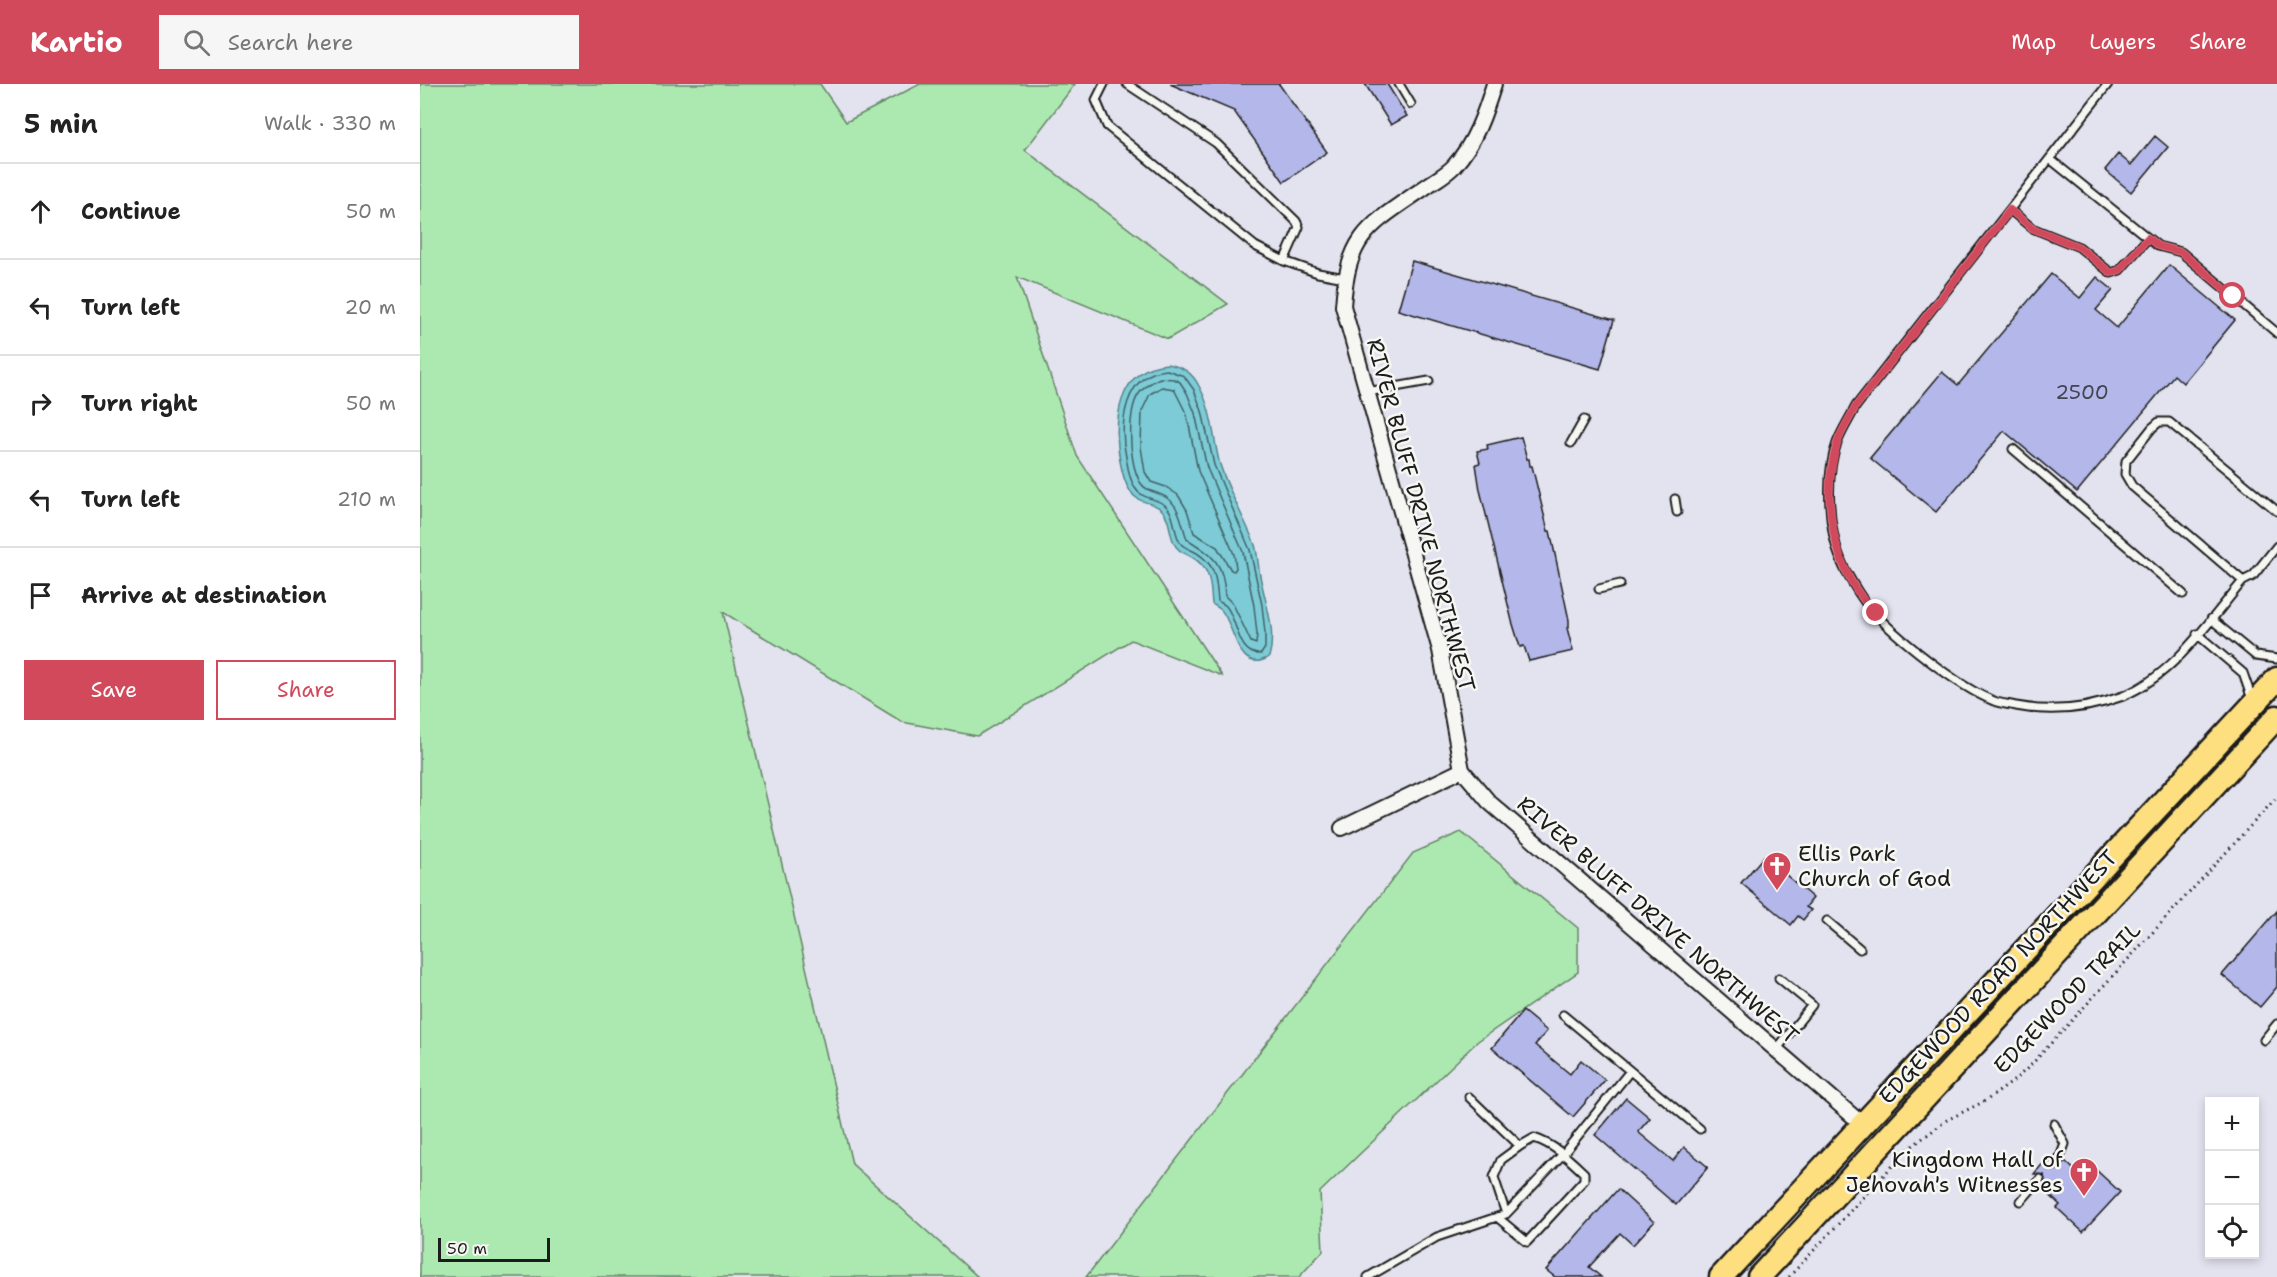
<!DOCTYPE html>
<meta charset="utf-8">
<style>
body{margin:0;font-family:"Shantell Sans",sans-serif;background:#f6f6f6;color:#222}
.controls{position:absolute;right:18px;bottom:18px;display:grid;overflow:hidden;border-radius:0px;box-shadow:0 3px 9px #0003}
.controls button{width:54px;height:54px;display:grid;place-items:center;padding:0;border:0;border-bottom:2px solid #e0e0e0;background:#fff;color:#222;font:30px sans-serif}
.scale{position:absolute;left:18px;bottom:15px;width:112px;box-sizing:border-box;padding-left:6px;border:3px solid #1c1c1c;border-top:0;font-size:16px;line-height:21px;white-space:nowrap;color:#1c1c1c;-webkit-text-stroke:4px #f6f6f2;paint-order:stroke}
.stop{position:absolute;width:18px;height:18px;margin:-14px;border:4px solid #d1495b;border-radius:50%;background:#fff}
.stop.end{background:#d1495b;border-color:#fff;box-shadow:0 2px 6px #0008}
.list{margin:0;padding:0;list-style:none}
h2{display:flex;justify-content:space-between;align-items:center;height:78px;margin:0;padding:0 24px;font-size:26px}
h2 small{font-size:20px;font-weight:400;color:#767676}
.list li{display:grid;grid-template-columns:39px 1fr auto;gap:18px;align-items:center;box-sizing:border-box;height:96px;padding:0 24px;border-top:2px solid #e0e0e0}
.list b{display:block;font-size:22px;white-space:nowrap}
.list em{font-size:20px;font-style:normal;color:#767676}
.actions{display:flex;gap:12px;padding:18px 24px}
.actions a{flex:1;padding:14px 0;border:2px solid #d1495b;border-radius:0px;text-align:center;font-size:21px;color:#d1495b}
.actions .main{background:#d1495b;color:#fff}
.icon{flex:none;width:33px;height:33px;fill:none;stroke:currentColor;stroke-width:2;stroke-linecap:round;stroke-linejoin:round}
.map{position:relative;flex:none;width:1857px;height:1193px;overflow:hidden}
header{display:flex;align-items:center;gap:36px;box-sizing:border-box;height:84px;padding:0 30px;background:#d1495b;color:#fff}
header strong{font-size:28px}
nav{display:flex;gap:33px;margin-inline-start:auto;font-size:21px}
.search{width:420px;height:54px;background:#f6f6f6;display:flex;align-items:center;gap:15px;box-sizing:border-box;padding:0 21px;border-radius:0px;color:#767676;font-size:22px}
main{display:flex}
aside{flex:1;background:#fff}
.map>svg:first-child{display:block}
.green{fill:#ace9b0;stroke:#648266;stroke-width:1.5}
.water{fill:#7bcbd6;stroke:#55858c;stroke-width:1.5}
.lines{fill:none;stroke-linecap:round;stroke-linejoin:round}
.shore{stroke:#426266;stroke-width:1.5}
.building{fill:#b3b7e9;stroke:#1c1c1c;stroke-width:1.5}
.service-casing{stroke:#1c1c1c;stroke-width:11}
.minor-casing{stroke:#1c1c1c;stroke-width:18}
.primary-casing{stroke:#1c1c1c;stroke-width:27}
.path{stroke:#1c1c1c;stroke-width:3;stroke-dasharray:1.5 4.5;stroke-linecap:butt}
.service{stroke:#f6f6f2;stroke-width:7}
.minor{stroke:#f6f6f2;stroke-width:14}
.primary{stroke:#fedf80;stroke-width:22}
.route{stroke:#d1495b;stroke-width:8}
.labels{text-anchor:middle;dominant-baseline:central;stroke-width:5;stroke-linejoin:round;paint-order:stroke}
.number-label{font-size:20px;fill:#42434f}
.street-label{font-size:22px;fill:#1c1c1c;stroke:#f6f6f2}
.poi-label{font-size:22px;fill:#1c1c1c;stroke:#f6f6f2;text-anchor:start}
</style>
<header>
<strong>Kartio</strong>
<div class="search"><svg class="icon" aria-label="search" viewBox="0 0 24 24"><circle cx="10" cy="10" r="6"/><path d="M15 15l6 6"/></svg>Search here</div>
<nav><a>Map</a><a>Layers</a><a>Share</a></nav>
</header>
<main>
<aside>
<h2>5 min<small>Walk · 330 m</small></h2>
<ul class="list">
<li><svg class="icon" aria-label="ahead" viewBox="0 0 24 24"><path d="M12 20V5M6 11l6-6 6 6"/></svg><div><b>Continue</b></div><em>50 m</em></li>
<li><svg class="icon" aria-label="left" viewBox="0 0 24 24"><path d="M17 20v-9H6M10 6l-5 5 5 5"/></svg><div><b>Turn left</b></div><em>20 m</em></li>
<li><svg class="icon" aria-label="right" viewBox="0 0 24 24"><path d="M7 20v-9h11M14 6l5 5-5 5"/></svg><div><b>Turn right</b></div><em>50 m</em></li>
<li><svg class="icon" aria-label="left" viewBox="0 0 24 24"><path d="M17 20v-9H6M10 6l-5 5 5 5"/></svg><div><b>Turn left</b></div><em>210 m</em></li>
<li><svg class="icon" aria-label="arrive" viewBox="0 0 24 24"><path d="M6 21V4h12l-3 4 3 4H6"/></svg><div><b>Arrive at destination</b></div></li>
</ul>
<div class="actions"><a class="main">Save</a><a>Share</a></div>
</aside>
<div class="map">
<svg width="1857" height="1193" viewBox="0 0 1857 1193">
<rect width="100%" height="100%" fill="#e2e3ef"/>
<filter id="ink" filterUnits="userSpaceOnUse"><feTurbulence type="fractalNoise" baseFrequency=".0167" numOctaves="2"/><feDisplacementMap in="SourceGraphic" scale="12" xChannelSelector="R" yChannelSelector="G"/><feConvolveMatrix kernelMatrix="1 2 1 2 8 2 1 2 1" color-interpolation-filters="sRGB"/></filter>
<g filter="url(#ink)">
<path class="green" d="M0,0H400L426,38L500,0H655L605,66L808,220L748,255L597,193L657,372L802,592L711,556L557,652L482,638L303,528L432,1080L558,1193H0Z
M1041,748L1158,844V888L1058,957L900,1108L903,1167L879,1193H666L993,769Z"/>
<path class="water" d="M747,280C763,283 772,288 779,302C792,325 793,352 799,377C806,403 825,435 835,461C838,471 838,482 840,492C845,518 857,547 849,573C817,593 814,538 801,526C798,523 795,522 792,520C790,500 792,485 772,473C765,469 757,467 754,459C749,449 750,433 741,425C731,417 718,420 710,407C704,398 702,388 700,377C693,338 697,284 747,280Z"/>
<g class="lines">
<path class="shore" d="M747,286L764,292L774,306L782,327L794,381L830,466L842,521L845,549V564L841,570C817,572 818,536 806,522C804,520 801,519 798,517C796,496 797,482 777,469C772,466 765,464 761,460C753,449 756,432 746,422C736,413 722,416 715,404C709,395 708,384 706,373C699,340 704,289 747,286Z
M740,294L754,295L760,298L767,309L775,329L787,384L823,468L834,522L837,550L836,560L831,558L813,520L805,512C804,479 794,472 767,455C762,442 761,427 751,417C741,407 727,410 720,398C709,378 707,330 718,311C724,302 731,298 740,294Z
M742,303L754,305L767,331L778,387L814,470L816,484L814,487L811,486L797,463L774,449L767,426L758,411L746,403L731,398L725,388L721,363L722,327L730,310Z"/>
</g>
<path class="building" d="M750,0H859L907,68L864,98L814,27Z
M945,0H967L987,32L971,41Z
M1735,52L1748,63L1711,108L1685,86L1698,70L1711,81Z
M992,177L1194,236L1180,285L978,226Z
M1749,181L1815,236L1763,299L1754,291L1657,408L1584,347L1516,428L1450,374L1522,288L1538,301L1631,190L1660,214L1677,193L1693,206L1676,226L1697,244Z
M1101,353L1107,375H1109L1110,382H1112L1128,447H1130L1149,536V544H1147L1153,567L1109,577L1104,562L1100,563L1092,537L1060,406L1056,380L1060,379L1057,367L1068,365L1067,361Z
M1344,772L1393,814L1386,823L1391,826L1383,836L1378,832L1371,841L1321,799Z
M1857,827V903L1840,923L1802,891Z
M1103,927L1127,947L1115,961L1150,990L1161,976L1185,996L1153,1033L1072,964Z
M1206,1014L1230,1034L1218,1048L1253,1077L1264,1063L1288,1083L1256,1121L1175,1051Z
M1626,1076L1628,1078L1627,1084L1630,1087L1637,1086L1645,1077L1664,1095L1674,1084L1700,1108L1663,1148L1637,1124L1640,1121L1622,1104L1625,1100L1624,1091L1614,1090Z
M1198,1105L1234,1138L1213,1161L1200,1149L1169,1183L1181,1193H1135L1126,1186Z"/>
<g class="lines">
<g class="service-casing">
<path id="service" d="M684,0L676,16L687,42L835,162L864,177L898,189L925,194
M707,0L796,59L876,137L879,143L864,177
M979,0L991,20
M1688,0L1436,322C1430,334 1422,346 1417,359C1405,392 1408,446 1422,479C1427,491 1440,512 1448,522C1474,552 1538,603 1574,617C1581,620 1589,620 1596,622C1633,629 1668,625 1703,612C1754,591 1789,537 1823,497L1833,492L1857,462
M1630,75L1738,162L1761,168L1857,249
M1590,126L1612,144L1659,163L1691,189L1700,186L1728,154
M947,308L1009,297
M1151,359L1164,336
M1593,365L1763,510
M1255,415L1257,428
M1823,497L1712,402L1705,390L1706,377L1732,344L1739,338H1749L1857,427
M1179,505L1200,500
M1791,535L1836,572L1857,575
M1777,550L1823,589L1832,615
M1407,837L1440,865
M1143,931L1280,1045
M1844,956L1857,940
M1356,966L1392,921L1359,894
M1049,1013L1100,1062L1114,1054C1135,1061 1148,1074 1164,1089V1096L1107,1158L1077,1133
M1632,1082L1640,1073L1645,1060L1634,1040
M1601,1117L1620,1095
M1086,1130L1074,1093L1081,1076L1100,1062
M948,1193L1017,1153L1086,1130L1144,1069L1210,987"/>
</g>
<g class="minor-casing">
<path id="minor" d="M1074,0C1065,29 1055,59 1034,82C1026,91 1013,97 1004,104C949,142 928,150 923,222L1020,566L1042,686L1069,718L1442,1040
M922,744L1042,686"/>
</g>
<g class="primary-casing">
<path id="primary" d="M1301,1193L1857,595
M1339,1193L1857,633"/>
</g>
<path class="path" d="M1369,1193L1487,1066L1527,1036L1567,1016L1591,999L1611,981L1857,713"/>
<use href="#service" class="service"/>
<use href="#minor" class="minor"/>
<use href="#primary" class="primary"/>
</g>
</g>
<g class="lines" filter="url(#ink)">
<path class="route" d="M1456,529C1413,489 1400,415 1417,360C1421,347 1430,334 1436,322L1590,126L1612,144L1659,163L1691,189L1700,186L1728,154L1738,162L1761,168L1813,212"/>
</g>
<defs>
<g id="church-pin" transform="scale(1.5)"><path d="M0 17L-7.5 6A9.5 9.5 0 1 1 7.5 6Z" fill="#d1495b" stroke="#f6f6f2"/><path d="M-1.2-6h2.4v3.5h3.3v2.4h-3.3V6h-2.4V-.1h-3.3v-2.4h3.3Z" fill="#fff"/></g>
</defs>
<g fill-rule="evenodd">
<use href="#church-pin" x="1357" y="782"/>
<use href="#church-pin" x="1664" y="1088"/>
</g>
<g class="labels">
<g class="number-label">
<text x="1662" y="308">2500</text>
</g>
<g class="street-label">
<text transform="translate(1001 431) rotate(75)">RIVER BLUFF DRIVE NORTHWEST</text>
<text transform="translate(1238 836) rotate(41)">RIVER BLUFF DRIVE NORTHWEST</text>
<text transform="translate(1578 893) rotate(-47)">EDGEWOOD ROAD NORTHWEST</text>
<text transform="translate(1647 914) rotate(-46)">EDGEWOOD TRAIL</text>
</g>
<g class="poi-label">
<text x="1378" y="769">Ellis Park<tspan x="1378" dy="25">Church of God</tspan></text>
<text x="1643" y="1075" text-anchor="end">Kingdom Hall of<tspan x="1643" dy="25">Jehovah's Witnesses</tspan></text>
</g>
</g>
</svg>
<div class="controls">
<button>+</button>
<button>−</button>
<button><svg class="icon" aria-label="locate" viewBox="0 0 24 24"><circle cx="12" cy="12" r="6"/><path d="M12 2v4M12 18v4M2 12h4M18 12h4"/></svg></button>
</div>
<div class="scale">50 m</div>
<div class="stop" style="left:1813px;top:212px"></div>
<div class="stop end" style="left:1456px;top:529px"></div>
</div>
</main>
